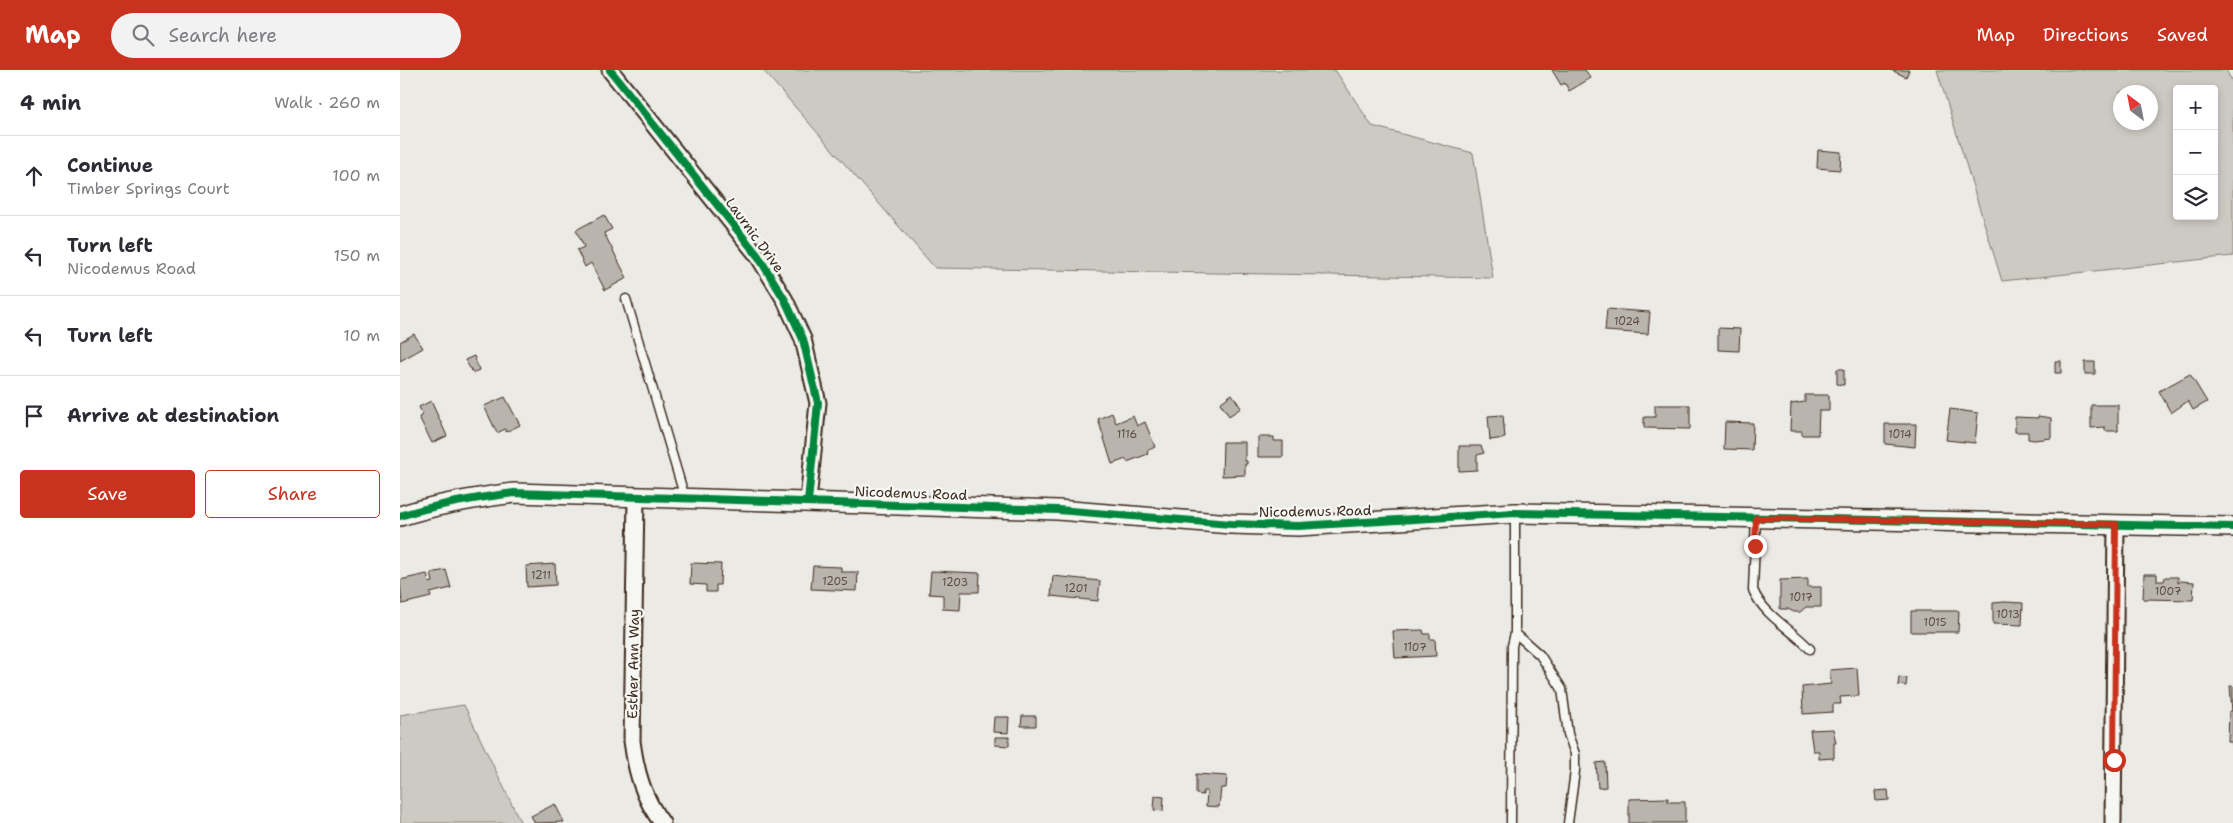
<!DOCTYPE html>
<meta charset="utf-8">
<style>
body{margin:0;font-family:"Shantell Sans",sans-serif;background:#f2f2f3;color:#2b2b33}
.controls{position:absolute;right:15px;top:15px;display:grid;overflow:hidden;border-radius:5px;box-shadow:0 2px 8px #0003}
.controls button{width:45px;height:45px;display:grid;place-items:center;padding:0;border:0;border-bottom:1px solid #e1e1e2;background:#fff;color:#2b2b33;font:25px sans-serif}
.compass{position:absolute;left:1713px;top:15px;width:45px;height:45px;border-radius:50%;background:#fff;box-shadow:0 2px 8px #0003;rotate:328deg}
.stop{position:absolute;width:15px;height:15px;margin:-11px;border:4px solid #c8321e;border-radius:50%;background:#fff}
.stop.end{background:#c8321e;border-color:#fff;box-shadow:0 1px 5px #0008}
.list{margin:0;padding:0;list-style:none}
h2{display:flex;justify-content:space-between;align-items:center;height:65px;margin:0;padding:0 20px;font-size:21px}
h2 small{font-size:16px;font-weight:400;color:#7c7c81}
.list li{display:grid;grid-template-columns:32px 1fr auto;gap:15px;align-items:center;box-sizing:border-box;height:80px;padding:0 20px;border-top:1px solid #e1e1e2}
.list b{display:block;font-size:19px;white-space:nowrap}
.list p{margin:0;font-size:16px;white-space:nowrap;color:#7c7c81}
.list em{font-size:16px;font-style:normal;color:#7c7c81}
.actions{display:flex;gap:10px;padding:15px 20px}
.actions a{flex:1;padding:11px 0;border:1px solid #c8321e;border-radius:5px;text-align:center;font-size:18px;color:#c8321e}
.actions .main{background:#c8321e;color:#fff}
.icon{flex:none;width:28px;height:28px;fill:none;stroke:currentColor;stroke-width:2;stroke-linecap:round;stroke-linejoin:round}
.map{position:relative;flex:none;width:1833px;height:753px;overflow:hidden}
header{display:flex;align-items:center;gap:30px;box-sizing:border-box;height:70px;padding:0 25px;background:#c8321e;color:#fff}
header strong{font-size:24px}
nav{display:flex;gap:28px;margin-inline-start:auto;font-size:18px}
.search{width:350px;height:45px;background:#f2f2f3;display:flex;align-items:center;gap:12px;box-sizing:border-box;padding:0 18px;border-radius:28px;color:#7c7c81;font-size:19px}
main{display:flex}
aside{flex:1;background:#fff}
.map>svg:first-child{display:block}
.green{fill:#cdcac4;stroke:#847a71;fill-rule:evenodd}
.building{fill:#bab4ae;stroke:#3b2a1e}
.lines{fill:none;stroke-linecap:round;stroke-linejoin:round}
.service-casing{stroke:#3b2a1e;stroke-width:11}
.minor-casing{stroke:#3b2a1e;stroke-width:19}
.tertiary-casing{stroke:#3b2a1e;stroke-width:22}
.service{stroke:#f6f6f2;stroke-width:8}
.minor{stroke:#f6f6f2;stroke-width:15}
.tertiary{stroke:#f6f6f2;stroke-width:19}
.cycleway-casing{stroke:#f6f6f2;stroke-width:11}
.cycleway{stroke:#00873e;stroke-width:8}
.route{stroke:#c8321e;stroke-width:6}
.labels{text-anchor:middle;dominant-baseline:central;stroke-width:4.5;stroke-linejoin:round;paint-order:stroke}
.number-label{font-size:11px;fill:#5b4c42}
.street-label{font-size:14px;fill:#3b2a1e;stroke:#f6f6f2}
</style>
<header>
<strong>Map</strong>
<div class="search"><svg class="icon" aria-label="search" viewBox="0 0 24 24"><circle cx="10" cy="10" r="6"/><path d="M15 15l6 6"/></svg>Search here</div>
<nav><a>Map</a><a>Directions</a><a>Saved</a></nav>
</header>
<main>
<aside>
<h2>4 min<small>Walk · 260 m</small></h2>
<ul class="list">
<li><svg class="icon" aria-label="ahead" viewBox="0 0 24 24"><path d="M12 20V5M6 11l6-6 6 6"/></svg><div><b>Continue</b><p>Timber Springs Court</p></div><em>100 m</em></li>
<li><svg class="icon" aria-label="left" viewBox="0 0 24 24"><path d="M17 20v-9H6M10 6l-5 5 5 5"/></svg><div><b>Turn left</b><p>Nicodemus Road</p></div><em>150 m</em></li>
<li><svg class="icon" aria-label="left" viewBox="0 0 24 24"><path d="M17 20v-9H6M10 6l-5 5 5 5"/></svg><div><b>Turn left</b></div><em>10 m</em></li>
<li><svg class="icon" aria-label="arrive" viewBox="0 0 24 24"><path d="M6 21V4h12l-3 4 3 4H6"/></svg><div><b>Arrive at destination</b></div></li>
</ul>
<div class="actions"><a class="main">Save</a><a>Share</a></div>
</aside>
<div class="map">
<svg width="1833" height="753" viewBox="0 0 1833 753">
<rect width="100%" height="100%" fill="#ebeae5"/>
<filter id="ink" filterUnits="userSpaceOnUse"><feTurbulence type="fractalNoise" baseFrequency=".02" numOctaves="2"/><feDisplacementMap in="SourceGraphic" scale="10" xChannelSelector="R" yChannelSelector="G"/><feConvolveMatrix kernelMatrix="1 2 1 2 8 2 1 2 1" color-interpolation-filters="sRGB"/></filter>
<g filter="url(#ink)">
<path class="green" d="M363,0H935L972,56L1073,83L1093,208L535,198Z
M1537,0H1826L1833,13V186L1602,211ZM1777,19H1814V146H1777ZM1750,22V52H1720V22Z
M64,635L121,753H0V645Z"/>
<path class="building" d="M1152,0H1185L1191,8L1169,21L1165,13L1161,15Z
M1491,0H1509L1506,7Z
M1418,80L1441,82L1440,100L1417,98Z
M204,145L212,159L204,163L227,208L205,220L191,193L185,197L177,180L184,177L176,160Z
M1207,239L1250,242L1248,264L1205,261Z
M1318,258L1340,259L1339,281L1318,280Z
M14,264L23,278L0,291V272Z
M74,286L79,300L73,303L65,290Z
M1655,291H1661V303H1655Z
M1685,292H1695V304H1685Z
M1437,299H1444V315L1437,314Z
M1790,304L1807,332L1793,340L1788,331L1771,343L1759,321Z
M832,324L841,338L829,346L820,333Z
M1405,325H1429V341H1419L1418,365H1402V361H1390L1391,334L1405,332Z
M105,327L120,355L106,362L105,359L97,363L84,336Z
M31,331L47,366L32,373L19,347L23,345L19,337Z
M1255,335H1290V359L1244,358V347H1255Z
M1691,335H1718V361H1705V357L1691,358Z
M1550,339L1578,343L1575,373L1546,370Z
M712,343L716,353L733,346L737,356L745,352L755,377L747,381L748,384L727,392L726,389L712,394L698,349Z
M1103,345L1105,368L1090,370L1088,346Z
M1638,346L1651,348V368L1634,370L1628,369V362H1615V347L1638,348Z
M1325,352L1353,353L1352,380L1324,379Z
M1485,354H1516L1515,377L1485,374Z
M858,367H874V371H883V387H858Z
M823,372H845V391H847V394H845V405L822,406Z
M1059,376H1081L1084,383L1077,385V400L1059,401Z
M291,493L321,494L320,515H316V522H306V515L290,514Z
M155,494L156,515L127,517L126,496Z
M413,496L441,497V502H458L457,521L411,519Z
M46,500L51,518L30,523L31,527L2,534L0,510L27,504L29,513L33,512L31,503Z
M531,501L580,503L579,522H561L560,540L543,539V525L529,524Z
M1744,504H1757V511H1764L1765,507H1778V513L1781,511L1794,512L1793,530L1743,529Z
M653,506L700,511L698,531L651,526Z
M1408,509V517H1421V537H1406L1400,542H1394L1388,539H1380V510Z
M1605,532L1623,533L1622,555L1593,554V533Z
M1511,541H1559L1558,562H1511Z
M1023,560L1024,564H1030V569H1035L1036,586L995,588L993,561Z
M1457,598L1459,626L1440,627L1441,634H1433V642L1403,644L1402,617L1431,614L1430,600Z
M1499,607L1507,608L1506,616L1498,615Z
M1830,616H1833V681L1832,672H1828L1829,641H1832Z
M622,646H636V656H621Z
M594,647H609L608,663L593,662Z
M1433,659L1436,673H1434V688L1419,689V681H1413L1410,660Z
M595,667H609V676L595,675Z
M1205,692L1206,717L1198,718L1196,693Z
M796,704L827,706L826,718H821L819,737L806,736L807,721H803V725L796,724Z
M1488,720L1489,730L1476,731L1475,721Z
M755,726L764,727L763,741L754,740Z
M1268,728V732H1285V753H1229V729Z
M155,734L164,752L135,753L131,746Z"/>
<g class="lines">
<g class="service-casing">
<path id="service" d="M226,229L285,428
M1356,448L1353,520C1364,546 1392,559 1410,579
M1115,563L1140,585L1162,619L1168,664L1175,684V701L1168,753
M1111,753L1112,576L1115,563V443"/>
</g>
<g class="minor-casing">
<path id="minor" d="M210,0L358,186L385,230L403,269L418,333L408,431
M236,428L232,671C236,701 243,728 262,753
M1713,753L1716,454"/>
</g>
<g class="tertiary-casing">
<path id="tertiary" d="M0,446C37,434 75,428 114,423L658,440L831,454L898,456L1115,443L1833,457"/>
</g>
<use href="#service" class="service"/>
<use href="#minor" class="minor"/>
<use href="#tertiary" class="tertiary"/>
<g class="cycleway-casing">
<path id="cycleway" d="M210,0L358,186L385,230L403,269L418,333L408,431
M0,446C37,434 75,428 114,423L658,440L831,454L898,456L1115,443L1833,457"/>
</g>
<use href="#cycleway" class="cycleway"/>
</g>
</g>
<g class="lines" filter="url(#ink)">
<path class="route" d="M1355,476L1356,448L1716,454L1714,690"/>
</g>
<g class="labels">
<g class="number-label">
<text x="1227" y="251">1024</text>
<text x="727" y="364">1116</text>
<text x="1500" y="364">1014</text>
<text x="141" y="505">1211</text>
<text x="435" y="511">1205</text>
<text x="555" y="512">1203</text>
<text x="676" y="518">1201</text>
<text x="1768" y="521">1007</text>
<text x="1401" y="527">1017</text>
<text x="1608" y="544">1013</text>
<text x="1535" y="552">1015</text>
<text x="1015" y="577">1107</text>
</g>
<g class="street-label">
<text transform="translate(355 165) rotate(54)">Laurnic Drive</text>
<text transform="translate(511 423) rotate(2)">Nicodemus Road</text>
<text transform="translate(915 441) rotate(-1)">Nicodemus Road</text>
<text transform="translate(233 594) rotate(-89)">Esther Ann Way</text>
</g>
</g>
</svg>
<div class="controls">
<button>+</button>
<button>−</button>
<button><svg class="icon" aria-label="layers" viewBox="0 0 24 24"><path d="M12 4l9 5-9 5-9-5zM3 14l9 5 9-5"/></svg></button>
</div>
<svg class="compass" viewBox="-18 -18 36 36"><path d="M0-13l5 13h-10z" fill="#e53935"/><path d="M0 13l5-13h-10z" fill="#7c7c81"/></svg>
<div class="stop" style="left:1714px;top:690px"></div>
<div class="stop end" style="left:1355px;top:476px"></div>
</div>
</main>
